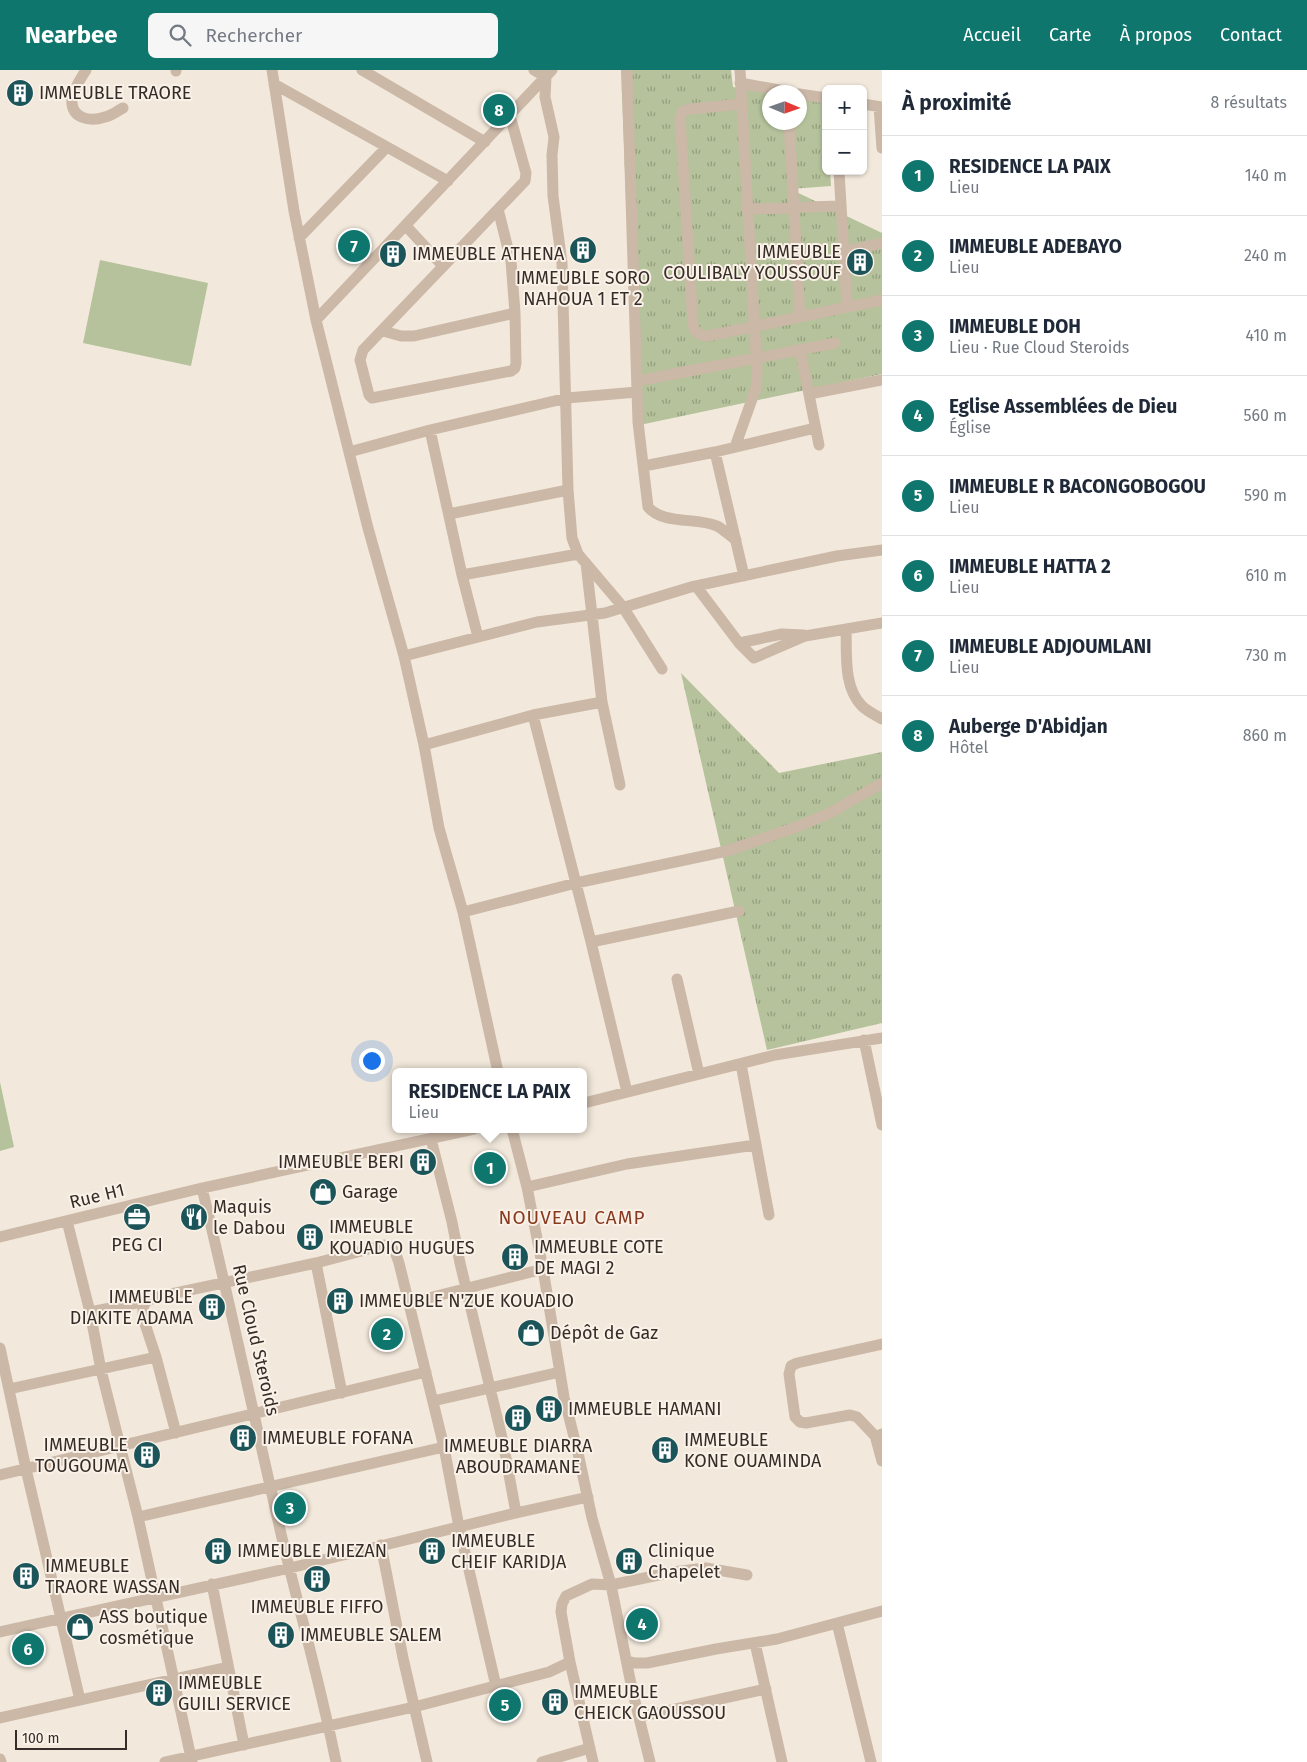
<!DOCTYPE html>
<html lang="fr">
<meta charset="utf-8">
<style>
body{margin:0;font-family:"Fira Sans",sans-serif;background:#f6f6f7;color:#1f2937}
.controls{position:absolute;right:15px;top:15px;display:grid;overflow:hidden;border-radius:8px;box-shadow:0 1px 4px #0004}
.controls button{width:45px;height:45px;display:grid;place-items:center;padding:0;border:0;border-bottom:1px solid #e0e1e3;background:#fff;color:#1f2937;font:25px sans-serif}
.compass{position:absolute;left:762px;top:15px;width:45px;height:45px;border-radius:50%;background:#fff;box-shadow:0 1px 4px #0004;rotate:92deg}
.scale{position:absolute;left:15px;bottom:12px;width:112px;box-sizing:border-box;padding-left:5px;border:2px solid #372d28;border-top:0;font-size:14px;line-height:18px;white-space:nowrap;color:#372d28;-webkit-text-stroke:4px #faf2e8;paint-order:stroke}
.you{position:absolute;left:371px;top:990px;width:18px;height:18px;margin:-12px;border:4px solid #fff;border-radius:50%;background:#1a73e8;box-shadow:0 0 0 8px #1a73e833}
.badge{display:grid;place-items:center;width:32px;height:32px;border-radius:50%;background:#0f766e;color:#fff;font-size:16px;font-weight:700}
.pin{position:absolute;translate:-50% -50%;border:2px solid #fff;box-shadow:0 1px 5px #0006}
.popup{position:absolute;left:392px;top:998px;width:195px;height:65px;box-sizing:border-box;display:grid;place-content:center;border-radius:8px;background:#fff;filter:drop-shadow(0 1px 4px #0005);font-size:16px;white-space:nowrap;color:#747a83}
.popup b{font-size:19px;color:#1f2937}
.popup::after{content:'';position:absolute;left:50%;top:100%;margin-left:-10px;border:10px solid transparent;border-top-color:#fff}
.list{margin:0;padding:0;list-style:none}
h2{display:flex;justify-content:space-between;align-items:center;height:65px;margin:0;padding:0 20px;font-size:21px}
h2 small{font-size:16px;font-weight:400;color:#747a83}
.list li{display:grid;grid-template-columns:32px 1fr auto;gap:15px;align-items:center;box-sizing:border-box;height:80px;padding:0 20px;border-top:1px solid #e0e1e3}
.list b{display:block;font-size:19px;white-space:nowrap}
.list p{margin:0;font-size:16px;white-space:nowrap;color:#747a83}
.list em{font-size:16px;font-style:normal;color:#747a83}
.icon{flex:none;width:28px;height:28px;fill:none;stroke:currentColor;stroke-width:2;stroke-linecap:round;stroke-linejoin:round}
.map{position:relative;flex:none;width:882px;height:1692px;overflow:hidden}
header{display:flex;align-items:center;gap:30px;box-sizing:border-box;height:70px;padding:0 25px;background:#0f766e;color:#fff}
header strong{font-size:24px}
nav{display:flex;gap:28px;margin-inline-start:auto;font-size:18px}
.search{width:350px;height:45px;background:#f6f6f7;display:flex;align-items:center;gap:12px;box-sizing:border-box;padding:0 18px;border-radius:8px;color:#747a83;font-size:19px}
main{display:flex}
aside{flex:1;background:#fff}
.map>svg:first-child{display:block}
.grass{fill:url(#grass-tufts)}
.park{fill:#b5c29b}
.lines{fill:none;stroke-linecap:round;stroke-linejoin:round}
.minor{stroke:#cbb8a7;stroke-width:11}
.labels{text-anchor:middle;dominant-baseline:central;stroke-width:4;stroke-linejoin:round;paint-order:stroke}
.poi-label{font-size:18px;fill:#372d28;stroke:#faf2e8;text-anchor:start}
.street-label{font-size:18px;fill:#372d28;stroke:#faf2e8}
.neighbourhood-label{font-size:19px;letter-spacing:1px;fill:#88391f;stroke:#faf2e8}
</style>
<header>
<strong>Nearbee</strong>
<div class="search"><svg class="icon" aria-label="search" viewBox="0 0 24 24"><circle cx="10" cy="10" r="6"/><path d="M15 15l6 6"/></svg>Rechercher</div>
<nav><a>Accueil</a><a>Carte</a><a>À propos</a><a>Contact</a></nav>
</header>
<main>
<div class="map">
<svg width="882" height="1692" viewBox="0 0 882 1692">
<defs>
<pattern id="grass-tufts" width="24" height="20" patternUnits="userSpaceOnUse" patternTransform="scale(1.25)"><rect width="24" height="20" fill="#b5c29b"/><path d="M3 7l-1-3M5 7V3M7 7l1-3M15 17l-1-3M17 17v-4M19 17l1-3" fill="none" stroke="#949e7e"/></pattern>
</defs>
<rect width="100%" height="100%" fill="#f2e8db"/>
<path class="grass" d="M621,0H731L733,17L769,23V52H799L800,29L826,33V101H830L831,116L790,119L882,163V304L635,356Z
M681,603L779,703L882,682V953L767,980Z"/>
<path class="park" d="M100,190L208,213L191,296L83,273Z
M0,1012L14,1077L0,1081Z"/>
<g class="lines">
<path class="minor" d="M86,0C81,8 74,18 72,28C70,49 90,52 105,47C111,46 117,41 123,38
M272,0L294,141L316,250L368,458L404,586L424,675L439,758L463,842L498,1002
M362,0L485,72
M534,0L546,7
M627,0L638,352L648,437C663,455 697,447 717,456C723,459 730,466 736,470
M176,1V0
M546,7L545,27L554,67L552,85L553,126L562,193L568,420L572,468L578,484L623,537L662,599
M740,13L790,22
M274,14L448,111
M799,24L826,28
M741,34L690,39L683,41L680,48L693,255C695,263 699,266 708,266L882,230
M863,34L882,37
M879,37L882,78
M789,52L800,246
M839,101L847,237
M498,139L511,191L515,243L516,293L515,298L511,301L372,328L369,325L360,290L363,280L525,111L526,103L510,46
M747,139L840,136
M406,156L443,196
M299,168L387,77
M842,182L882,173
M316,250L552,0
M383,261L401,266H414L515,243
M800,279L819,375
M637,311L835,273
M809,324L882,310
M430,360L462,505L478,567
M735,377L756,318L757,302L740,0
M349,382L430,360L567,328L637,322
M715,382L744,506
M644,396L715,382L815,358
M449,444L568,420
M586,493L602,632L620,715
M462,505L578,484
M696,516L739,573L754,588L805,566L882,553
M846,559C847,584 843,617 862,636C867,641 875,645 882,649
M739,573L782,564L804,565
M404,586L537,552L605,543L691,517L837,486L882,480
M533,645L591,872L627,1022
M424,675L533,645L602,632
M463,842L576,813L727,781L799,756L830,743L882,713
M591,872L739,841
M677,909L699,1004
M864,970L882,1055
M741,994L769,1145
M584,1033L775,985L882,968
M512,1059L527,1117L543,1199
M431,1069L452,1152L460,1193L503,1372L516,1443
M527,1117L627,1094L755,1075
M202,1118C230,1234 255,1351 282,1468C300,1543 321,1617 336,1692
M67,1151L90,1242L101,1300L138,1447L192,1692
M0,1167L202,1118L474,1059
M316,1193L342,1323
M409,1233L543,1199L564,1327L578,1383L592,1448L611,1515L632,1619L650,1692
M90,1242L147,1231
M0,1278L26,1399L80,1630
M9,1319L156,1287
M433,1331L560,1302
M176,1363L156,1287L143,1248V1240L144,1235L147,1231L157,1227L316,1193L384,1175C394,1176 396,1184 399,1193L444,1377L459,1457L496,1616
M882,1364L876,1367V1369L882,1391
M876,1367L857,1347L850,1345L806,1353L800,1352L795,1347L789,1304L791,1296L797,1293L882,1274
M0,1405L426,1302
M138,1447L444,1377
M381,1475L403,1588L427,1692
M212,1514L244,1675
M837,1553L871,1692
M0,1562L290,1498L516,1443L588,1427
M755,1573L782,1692
M627,1591L635,1593H647L716,1579L777,1569L882,1541
M570,1592L593,1692
M639,1647L766,1619
M0,1648L228,1597
M0,1689L1,1692
M165,1692L414,1637L549,1602L570,1592L561,1542L562,1534L566,1526L592,1514L611,1515L673,1502L706,1498L747,1505
M542,1692L590,1678"/>
</g>
<defs>
<g id="building-disc" transform="scale(1.4375)"><circle r="9.5" fill="#1c5559" stroke="#faf2e8"/><path d="M-4-6H4V6H1V3H-1V6H-4ZM-2.5-4.3h1.7v1.8h-1.7ZM.8-4.3h1.7v1.8H.8ZM-2.5-1h1.7V.8h-1.7ZM.8-1h1.7V.8H.8Z" fill="#fff"/></g>
<g id="shop-disc" transform="scale(1.4375)"><circle r="9.5" fill="#1c5559" stroke="#faf2e8"/><path d="M-5-2.5h2.3a2.7 3.5 0 0 1 5.4 0H5L5.5 6h-11ZM-1.5-2.5h3a1.5 2.3 0 0 0-3 0Z" fill="#fff"/></g>
<g id="office-disc" transform="scale(1.4375)"><circle r="9.5" fill="#1c5559" stroke="#faf2e8"/><path d="M-6-3h4V-5.5h4V-3h4V5H-6ZM-1-4.5V-3h2v-1.5ZM-6 0V1H6V0Z" fill="#fff"/></g>
<g id="restaurant-disc" transform="scale(1.4375)"><circle r="9.5" fill="#1c5559" stroke="#faf2e8"/><path d="M-5-6h1v4h1v-4h1v4h1v-4h1v5L-1.5 .5V6h-2V.5L-5-1ZM5-6V6H3V1.5H1.5Q1.5-4 5-6Z" fill="#fff"/></g>
</defs>
<g fill-rule="evenodd">
<use href="#building-disc" x="20" y="23"/>
<use href="#building-disc" x="583" y="180"/>
<use href="#building-disc" x="393" y="184"/>
<use href="#building-disc" x="860" y="192"/>
<use href="#building-disc" x="423" y="1092"/>
<use href="#shop-disc" x="323" y="1122"/>
<use href="#office-disc" x="137" y="1147"/>
<use href="#restaurant-disc" x="194" y="1147"/>
<use href="#building-disc" x="310" y="1167"/>
<use href="#building-disc" x="515" y="1187"/>
<use href="#building-disc" x="340" y="1231"/>
<use href="#building-disc" x="212" y="1237"/>
<use href="#shop-disc" x="531" y="1263"/>
<use href="#building-disc" x="549" y="1339"/>
<use href="#building-disc" x="518" y="1348"/>
<use href="#building-disc" x="243" y="1368"/>
<use href="#building-disc" x="665" y="1380"/>
<use href="#building-disc" x="147" y="1385"/>
<use href="#building-disc" x="218" y="1481"/>
<use href="#building-disc" x="432" y="1481"/>
<use href="#building-disc" x="629" y="1491"/>
<use href="#building-disc" x="26" y="1506"/>
<use href="#building-disc" x="317" y="1509"/>
<use href="#shop-disc" x="80" y="1557"/>
<use href="#building-disc" x="281" y="1565"/>
<use href="#building-disc" x="159" y="1623"/>
<use href="#building-disc" x="555" y="1632"/>
</g>
<g class="labels">
<g class="poi-label">
<text x="39" y="23">IMMEUBLE TRAORE</text>
<text x="841" y="182" text-anchor="end">IMMEUBLE<tspan x="841" dy="21">COULIBALY YOUSSOUF</tspan></text>
<text x="412" y="184">IMMEUBLE ATHENA</text>
<text x="583" y="208" text-anchor="middle">IMMEUBLE SORO<tspan x="583" dy="21">NAHOUA 1 ET 2</tspan></text>
<text x="404" y="1092" text-anchor="end">IMMEUBLE BERI</text>
<text x="342" y="1122">Garage</text>
<text x="213" y="1137">Maquis<tspan x="213" dy="21">le Dabou</tspan></text>
<text x="329" y="1157">IMMEUBLE<tspan x="329" dy="21">KOUADIO HUGUES</tspan></text>
<text x="137" y="1175" text-anchor="middle">PEG CI</text>
<text x="534" y="1177">IMMEUBLE COTE<tspan x="534" dy="21">DE MAGI 2</tspan></text>
<text x="193" y="1227" text-anchor="end">IMMEUBLE<tspan x="193" dy="21">DIAKITE ADAMA</tspan></text>
<text x="359" y="1231">IMMEUBLE N'ZUE KOUADIO</text>
<text x="550" y="1263">Dépôt de Gaz</text>
<text x="568" y="1339">IMMEUBLE HAMANI</text>
<text x="262" y="1368">IMMEUBLE FOFANA</text>
<text x="684" y="1370">IMMEUBLE<tspan x="684" dy="21">KONE OUAMINDA</tspan></text>
<text x="128" y="1375" text-anchor="end">IMMEUBLE<tspan x="128" dy="21">TOUGOUMA</tspan></text>
<text x="518" y="1376" text-anchor="middle">IMMEUBLE DIARRA<tspan x="518" dy="21">ABOUDRAMANE</tspan></text>
<text x="451" y="1471">IMMEUBLE<tspan x="451" dy="21">CHEIF KARIDJA</tspan></text>
<text x="237" y="1481">IMMEUBLE MIEZAN</text>
<text x="648" y="1481">Clinique<tspan x="648" dy="21">Chapelet</tspan></text>
<text x="45" y="1496">IMMEUBLE<tspan x="45" dy="21">TRAORE WASSAN</tspan></text>
<text x="317" y="1537" text-anchor="middle">IMMEUBLE FIFFO</text>
<text x="99" y="1547">ASS boutique<tspan x="99" dy="21">cosmétique</tspan></text>
<text x="300" y="1565">IMMEUBLE SALEM</text>
<text x="178" y="1613">IMMEUBLE<tspan x="178" dy="21">GUILI SERVICE</tspan></text>
<text x="574" y="1622">IMMEUBLE<tspan x="574" dy="21">CHEICK GAOUSSOU</tspan></text>
</g>
<g class="street-label">
<text transform="translate(97 1126) rotate(-14)">Rue H1</text>
<text transform="translate(256 1270) rotate(77)">Rue Cloud Steroids</text>
</g>
<g class="neighbourhood-label">
<text x="572" y="1147">NOUVEAU CAMP</text>
</g>
</g>
</svg>
<div class="controls">
<button>+</button>
<button>−</button>
</div>
<svg class="compass" viewBox="-18 -18 36 36"><path d="M0-13l5 13h-10z" fill="#e53935"/><path d="M0 13l5-13h-10z" fill="#747a83"/></svg>
<div class="scale">100 m</div>
<div class="you"></div>
<div class="pin badge" style="left:490px;top:1098px">1</div>
<div class="popup"><b>RESIDENCE LA PAIX</b>Lieu</div>
<div class="pin badge" style="left:387px;top:1264px">2</div>
<div class="pin badge" style="left:290px;top:1438px">3</div>
<div class="pin badge" style="left:642px;top:1554px">4</div>
<div class="pin badge" style="left:505px;top:1635px">5</div>
<div class="pin badge" style="left:28px;top:1579px">6</div>
<div class="pin badge" style="left:354px;top:176px">7</div>
<div class="pin badge" style="left:499px;top:40px">8</div>
</div>
<aside>
<h2>À proximité<small>8 résultats</small></h2>
<ul class="list">
<li><span class="badge">1</span><div><b>RESIDENCE LA PAIX</b><p>Lieu</p></div><em>140 m</em></li>
<li><span class="badge">2</span><div><b>IMMEUBLE ADEBAYO</b><p>Lieu</p></div><em>240 m</em></li>
<li><span class="badge">3</span><div><b>IMMEUBLE DOH</b><p>Lieu · Rue Cloud Steroids</p></div><em>410 m</em></li>
<li><span class="badge">4</span><div><b>Eglise Assemblées de Dieu</b><p>Église</p></div><em>560 m</em></li>
<li><span class="badge">5</span><div><b>IMMEUBLE R BACONGOBOGOU</b><p>Lieu</p></div><em>590 m</em></li>
<li><span class="badge">6</span><div><b>IMMEUBLE HATTA 2</b><p>Lieu</p></div><em>610 m</em></li>
<li><span class="badge">7</span><div><b>IMMEUBLE ADJOUMLANI</b><p>Lieu</p></div><em>730 m</em></li>
<li><span class="badge">8</span><div><b>Auberge D'Abidjan</b><p>Hôtel</p></div><em>860 m</em></li>
</ul>
</aside>
</main>
